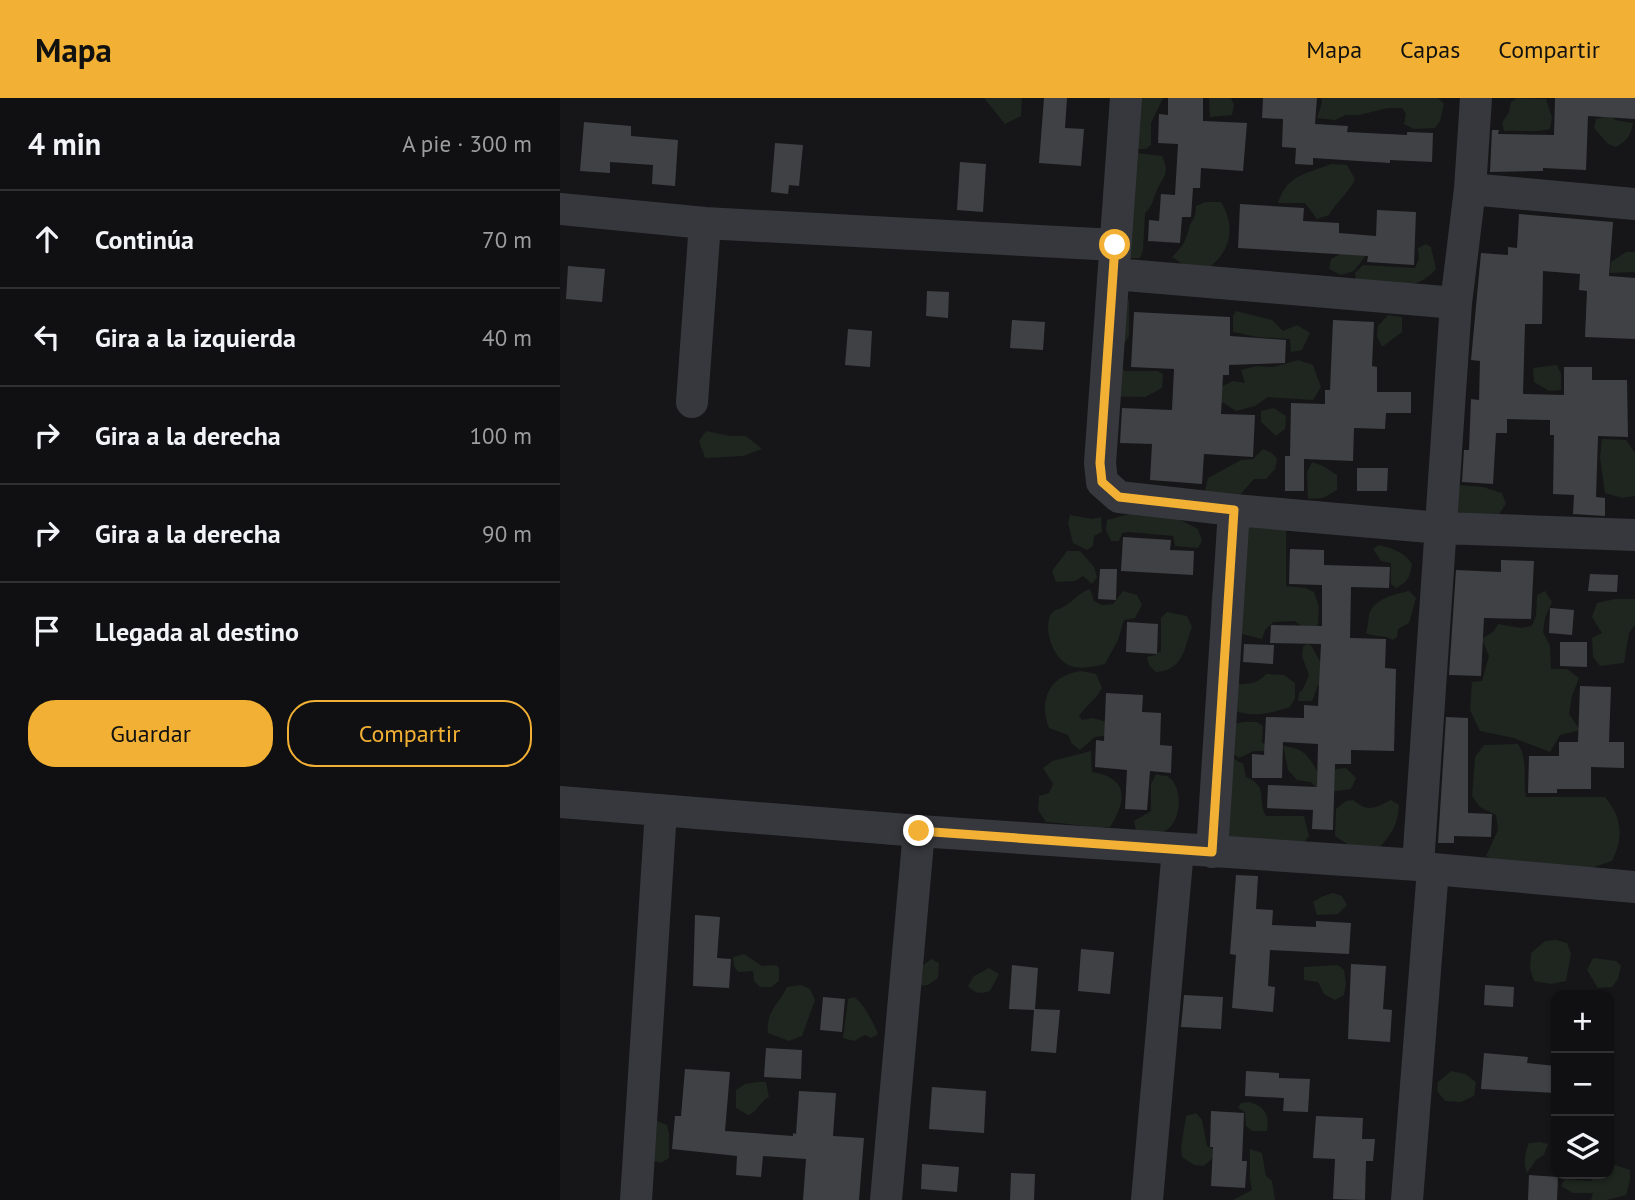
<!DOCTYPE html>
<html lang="es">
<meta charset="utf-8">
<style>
body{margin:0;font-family:"PT Sans",sans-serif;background:#19191b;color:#f1f3f6}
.controls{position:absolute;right:21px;bottom:21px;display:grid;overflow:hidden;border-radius:14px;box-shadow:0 2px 5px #0004}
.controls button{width:63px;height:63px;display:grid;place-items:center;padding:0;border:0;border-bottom:2px solid #303032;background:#101012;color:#f1f3f6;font:35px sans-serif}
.stop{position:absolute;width:21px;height:21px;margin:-16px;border:5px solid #f2b134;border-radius:50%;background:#fff}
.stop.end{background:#f2b134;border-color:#fff;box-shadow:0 2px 7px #0008}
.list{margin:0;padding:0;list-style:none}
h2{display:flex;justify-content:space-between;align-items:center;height:91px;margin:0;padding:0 28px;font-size:30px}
h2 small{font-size:23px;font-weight:400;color:#9c9d9f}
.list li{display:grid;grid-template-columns:46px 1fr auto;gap:21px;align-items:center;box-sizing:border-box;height:98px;padding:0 28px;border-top:2px solid #303032}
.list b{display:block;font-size:26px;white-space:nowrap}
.list em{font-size:23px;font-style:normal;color:#9c9d9f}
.actions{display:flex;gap:14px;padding:21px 28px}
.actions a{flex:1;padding:16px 0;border:2px solid #f2b134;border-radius:28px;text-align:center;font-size:24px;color:#f2b134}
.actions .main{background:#f2b134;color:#111}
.icon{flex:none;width:38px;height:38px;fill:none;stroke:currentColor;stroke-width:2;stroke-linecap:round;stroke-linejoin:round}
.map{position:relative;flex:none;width:1075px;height:1102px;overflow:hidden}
header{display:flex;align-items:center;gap:42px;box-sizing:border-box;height:98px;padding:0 35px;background:#f2b134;color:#111}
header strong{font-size:33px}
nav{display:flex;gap:38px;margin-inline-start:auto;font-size:24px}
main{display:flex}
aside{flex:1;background:#101012}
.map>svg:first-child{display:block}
.green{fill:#1e261f}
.building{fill:#404145}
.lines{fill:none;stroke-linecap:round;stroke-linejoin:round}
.minor{stroke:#37383d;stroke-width:32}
.route{stroke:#f2b134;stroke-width:9}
</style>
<header>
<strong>Mapa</strong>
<nav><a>Mapa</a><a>Capas</a><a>Compartir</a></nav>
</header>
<main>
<aside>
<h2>4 min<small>A pie · 300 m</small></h2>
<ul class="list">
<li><svg class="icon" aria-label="ahead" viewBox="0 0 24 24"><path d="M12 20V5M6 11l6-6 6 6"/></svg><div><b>Continúa</b></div><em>70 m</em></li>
<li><svg class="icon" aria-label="left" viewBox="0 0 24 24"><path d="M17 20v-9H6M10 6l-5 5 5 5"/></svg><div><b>Gira a la izquierda</b></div><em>40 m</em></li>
<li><svg class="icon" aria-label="right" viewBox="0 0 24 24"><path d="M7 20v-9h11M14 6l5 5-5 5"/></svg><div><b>Gira a la derecha</b></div><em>100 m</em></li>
<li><svg class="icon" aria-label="right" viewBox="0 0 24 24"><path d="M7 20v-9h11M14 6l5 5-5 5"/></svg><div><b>Gira a la derecha</b></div><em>90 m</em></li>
<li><svg class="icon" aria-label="arrive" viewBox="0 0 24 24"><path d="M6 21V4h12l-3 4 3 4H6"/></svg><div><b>Llegada al destino</b></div></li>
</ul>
<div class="actions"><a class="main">Guardar</a><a>Compartir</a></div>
</aside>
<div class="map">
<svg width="1075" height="1102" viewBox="0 0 1075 1102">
<rect width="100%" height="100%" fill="#161618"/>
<path class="green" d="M424,0H462L461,18L445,26Z
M563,0H603L591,25V47L586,51H568Z
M649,0H671L674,7L672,17L650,19Z
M761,0H878L884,6L880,23L875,30L854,31L844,26L846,16L842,10H828L799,17H786L775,22L757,20L762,5Z
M957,0L986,1L992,19L990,31C975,35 959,32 944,33L942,25L949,14L951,4Z
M1051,17L1055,22L1073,25C1071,37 1067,43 1056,49L1048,46L1034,30L1036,21Z
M576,55L602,58C609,75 606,74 598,90C592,101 595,105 585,115L583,152L580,160H563Z
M771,66L787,67L795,81C789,95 777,103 769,117L757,121L745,105H718C727,76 747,76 771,66Z
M645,104H661C676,129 671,154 647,171L627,169L612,159C623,148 625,145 629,130C632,121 636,121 636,108Z
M866,146L871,149L876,171C855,196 825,187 796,182L795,175L803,167L855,170L859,161L858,150Z
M1066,154H1075V174L1050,175L1051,164Z
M781,156L806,157L794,173L781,177L769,171L771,161Z
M562,197L569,202V238L563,248L560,261L564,273H597L603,276L602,290L585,299L542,298Z
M676,213L712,222L723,233L737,227L750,235L742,252L731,254L730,241L697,239L673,234V218Z
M828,217L842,219V234L822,249L817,239L818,228Z
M738,262L753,267L761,289L753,302L708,299L695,308L676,313L664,305L650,304L656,291L673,283L685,285L681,272L696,268L714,269Z
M997,267L1001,276V292L989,293L974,284L973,270Z
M714,310L726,318L725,331L716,338L701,324V313Z
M146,333L170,338H186L202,351L183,358L145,360L139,343Z
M1042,341L1066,342L1075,355V398L1062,400L1045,395L1040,359Z
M703,351L712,355L717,361L715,371L706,381H694L679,398L642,404L648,380L681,362L693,361Z
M752,364L763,368L777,377V392L763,400L748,401L747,374Z
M887,386L923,389L942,395L946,406L939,416L896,418Z
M577,414L618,421L638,431L642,443L638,450L615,448L613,438L568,434L562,435L559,443H551L546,432L547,422Z
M510,417L532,421L541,419L542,434L534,438L533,448L527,452L513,445L508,425Z
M682,427L726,432V488L746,490L754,494L759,509L758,527L753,531L745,532L735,523L713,524L705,532L702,541L666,532L653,527C646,484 663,462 682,427Z
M819,447C833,451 843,453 852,466C850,479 848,484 836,490L831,486V465L821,463L813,451Z
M507,453H520L534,469L537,479L532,486L523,478L515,483L496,484L492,473Z
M530,491L534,503L542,507L553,506L563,493L577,497L582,507L575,520L564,522L558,542L545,566C534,569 518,572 508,567C493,559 484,533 490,518C493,511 498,512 503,509C514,503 518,495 530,491Z
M849,493L856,500L849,525L838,531L837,539L833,542C824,536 815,540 806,535C808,529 808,523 809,517C813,501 835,496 849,493Z
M985,493L992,504L985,520L983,534L990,548L991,571H1007L1019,580L1012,598L1009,616L1020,632L1000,637L990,654L954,640L920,633L910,612L912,584L922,583L929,558L922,541L934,533L938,526L961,530L972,528L976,518L977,497Z
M1055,501H1075V527L1069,535L1064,565L1040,568L1033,559L1032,540L1042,535L1032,519L1037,505Z
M607,514L627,518L632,529C624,550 624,572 596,574L589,567L587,559L595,557L601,553V520Z
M746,546L751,547L773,587H758L752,603H738L739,595L743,591L749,577L742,558L743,549Z
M521,573L536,576L542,590C536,602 526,607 519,618L522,622L533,620L554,626L555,636L535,639L520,652L512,646L508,637L489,630C478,602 490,577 521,573Z
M706,576L724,577L735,585V600L730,609C710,616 686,621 667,609L659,585C675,586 695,590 706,576Z
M684,624H697L703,628L702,645L711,647L713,653H694L679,660L669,653L672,626Z
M958,646C968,660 963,681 966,699H1045C1062,719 1064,740 1052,763L1028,771L947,770L926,758L938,732L936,717L920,709L912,698L915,659L924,647Z
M723,648C742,650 748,656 757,673L786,670L796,680L791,691L761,695L751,684L737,682L728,672Z
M531,653L532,674C569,680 567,702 550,729C528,730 508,725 486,724L478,712L479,698L489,695L493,686L483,670L492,663Z
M666,656L683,666L686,679C710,689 696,701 706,718H744L749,738L740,749L651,744Z
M596,676C597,677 606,678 607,678C624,687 622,725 605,733C598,737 585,736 577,736L574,723L591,713V686Z
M793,702C809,715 814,710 831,702L839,707C838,726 832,735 820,749L790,748L775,738L776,711L786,703Z
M773,795L782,798L787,807L778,816L757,817L753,804L761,799Z
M996,842L1007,845L1011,856L1006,883L991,886L974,883L970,871L971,855L985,843Z
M184,856L202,868L216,867L219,870V883L211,889H200L194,883L193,873L178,874L174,868L173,859Z
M1033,860L1056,863L1061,868L1058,881L1052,889L1038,890L1027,872Z
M371,861L379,865L378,880L368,887L358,888L361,869Z
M778,867L784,872L786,885L784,897L775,902L764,896L758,884L744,882V869Z
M429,870L439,876L430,893C421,896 415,896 408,888L414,878Z
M241,887L250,891L255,902L242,938L229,943L208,935C206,912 218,908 227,889Z
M294,899C303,904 314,926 318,936L311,940L305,937L294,943L283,940L288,901Z
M891,973L905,976L916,984L914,998L901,1004L885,1003L877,993L878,984Z
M197,984H206L209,999C199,1004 198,1014 188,1017L176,1010V992L185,986Z
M690,1004C705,1009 710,1017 707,1033H692L686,1028L685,1014L678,1010L681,1005Z
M636,1015L642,1022L647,1048L654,1052L656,1057L644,1068L634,1067L622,1059L621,1050L626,1018Z
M97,1023L107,1027L109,1036V1060L101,1065L94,1063Z
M980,1044L988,1046L984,1057L976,1062L967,1075C963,1066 965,1054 969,1045Z
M690,1051L702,1055L706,1078L712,1083L715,1102H673L692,1092L690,1081Z
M1049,1065L1070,1072V1082L1066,1097L1047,1102H1031L1033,1095H1013L1001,1088L1005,1081L1032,1083L1033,1076H1049Z"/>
<path class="building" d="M484,0H507L505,30L524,31L521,68L479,65Z
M608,0H643V23L687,25L683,73L641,70L640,90H633L631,119H622L620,145L588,143L589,122L599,123L601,96L615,97L618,46L598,45L599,16L608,17Z
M703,0H757L755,26L788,28L787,34L847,37V34L873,35L872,64L830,62V65L753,60V67L735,66L736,50L722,49L723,21L702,20Z
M995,0H1075V21L1028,18L1026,72L983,70V73L930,74L932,32H939L938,36L994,37Z
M24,24L71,28V38L118,42L115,88L92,86L93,67L50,64V75L20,73Z
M215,45L243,47L239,88L229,87L228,96L211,94Z
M400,64L426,66L423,114L397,112Z
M680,106L744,110L743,123L779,125V135L816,138L817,112L856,114L854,167L807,164L808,158L678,150Z
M959,116L1053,124L1049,178L1075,180V241L1025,239L1027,193L1019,192L1020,176L983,173L982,226H965L963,296L1004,297V269H1032V282H1067L1068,339L1038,338L1036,399L1045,400V418L1013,416L1014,397L993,396L994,337H990V322L947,321V335H936L933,386L902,384L904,352H909L911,301L919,302L920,263L911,262L921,155L948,157V149L957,150Z
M8,168L45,171L42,204L6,201Z
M367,193L389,194L388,220L366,218Z
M574,214L670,219V238L726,242L725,265L669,267V277H663L661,316L695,317L693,359L644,356L642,386L590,382L592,346L560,345L562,310L612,312L614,271L571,269Z
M452,222L485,224L483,252L450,250Z
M773,222L814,224L812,268L817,269V294H851V315H826L825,331L794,330L793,363L744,361V393H725V358H730L731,305L765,306V292H770Z
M288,231L312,233L310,269L285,267Z
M797,370H828L827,393H797Z
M563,439L611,442L610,452L634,453L633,477L561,473Z
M730,451L764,452V467L830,469L829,490L791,489L790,540L826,541L825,570L836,571L834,653L791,652V666H775L773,732L752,731L753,712L707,710L708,687L757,689L758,646L723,644L722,680H692V656L704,657L706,619L744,620V607L758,608L761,546L710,545L711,527L762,528V487L729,486Z
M941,462L974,463L971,521L924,520L921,578L889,577L896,472L941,474Z
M540,471H557L556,502L538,501Z
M1030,476L1058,477L1057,494L1028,493Z
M990,510L1014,512L1012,537L989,535Z
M567,524L598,526L597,556L566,554Z
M1000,544H1027V569L1000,568Z
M684,546L714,547L713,566L683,564Z
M1020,588L1051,589L1049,644H1064V670L1031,669V691H997V695H968L969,658H999V644H1018Z
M546,595L583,597L582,614L601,615L600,647L612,648L611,675L590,673L587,712L565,711L567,672L535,669L536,642L544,643Z
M886,619L908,620V715L932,716L931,739L894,738V745H878Z
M676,777L698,778L696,811L713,812L712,827L756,829V823L791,825L789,856L710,852L708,888L715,889L713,914L672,910L676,857L670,856Z
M135,817L160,819L157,860L171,861L169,890L133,888Z
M521,851L554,854L550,896L518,893Z
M791,866L826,868L823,911L832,912L830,944L788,941Z
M452,867L478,870L475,911L500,912L496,955L471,953L474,912L449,911Z
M925,887L954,889L953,909L924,907Z
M624,897L663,899L661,931L621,929Z
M263,899L285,901L282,934L260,932Z
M206,950L242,952L241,981L204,979Z
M924,955L968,959L967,965L996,968V995L921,991Z
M125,971L170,974L165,1033L233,1038V1035L236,1036L239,993L276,995L273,1038L304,1040L299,1102H243L246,1061L203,1058L201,1079L176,1077L177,1058L112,1051L115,1018H121Z
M686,973L719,975V980L750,981L748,1014L723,1013L724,1000L685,998Z
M372,989L426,993L424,1035L369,1031Z
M651,1013L684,1015L682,1063H687L685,1090L651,1088L653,1049H650Z
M756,1018L803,1020L802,1041H815L813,1063H806L805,1102L773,1101L775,1061L753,1060Z
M362,1066L399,1069L397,1094L361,1091Z
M451,1075L475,1076L474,1102H450Z
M969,1077L998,1079L997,1102H968Z"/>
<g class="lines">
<path class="minor" d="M566,0L540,365L542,384L559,399L674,412L881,430L1075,437
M910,91L1075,106
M0,111L145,125L555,147
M554,176L896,205
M132,304L145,125
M0,704L359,733L858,767L873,771L1075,789
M652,754L674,412
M858,767L896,205L910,91L916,0
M76,1102L101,712
M326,1102L359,733
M587,1102L618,751
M847,1102L873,771"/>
</g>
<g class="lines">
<path class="route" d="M359,733L652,754L674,412L559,399L542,384L540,365L555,147"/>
</g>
</svg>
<div class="controls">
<button>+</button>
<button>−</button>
<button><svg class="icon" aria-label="layers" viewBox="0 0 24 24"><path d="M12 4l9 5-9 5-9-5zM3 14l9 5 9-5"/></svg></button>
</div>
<div class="stop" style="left:555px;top:147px"></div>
<div class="stop end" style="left:359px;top:733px"></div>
</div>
</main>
